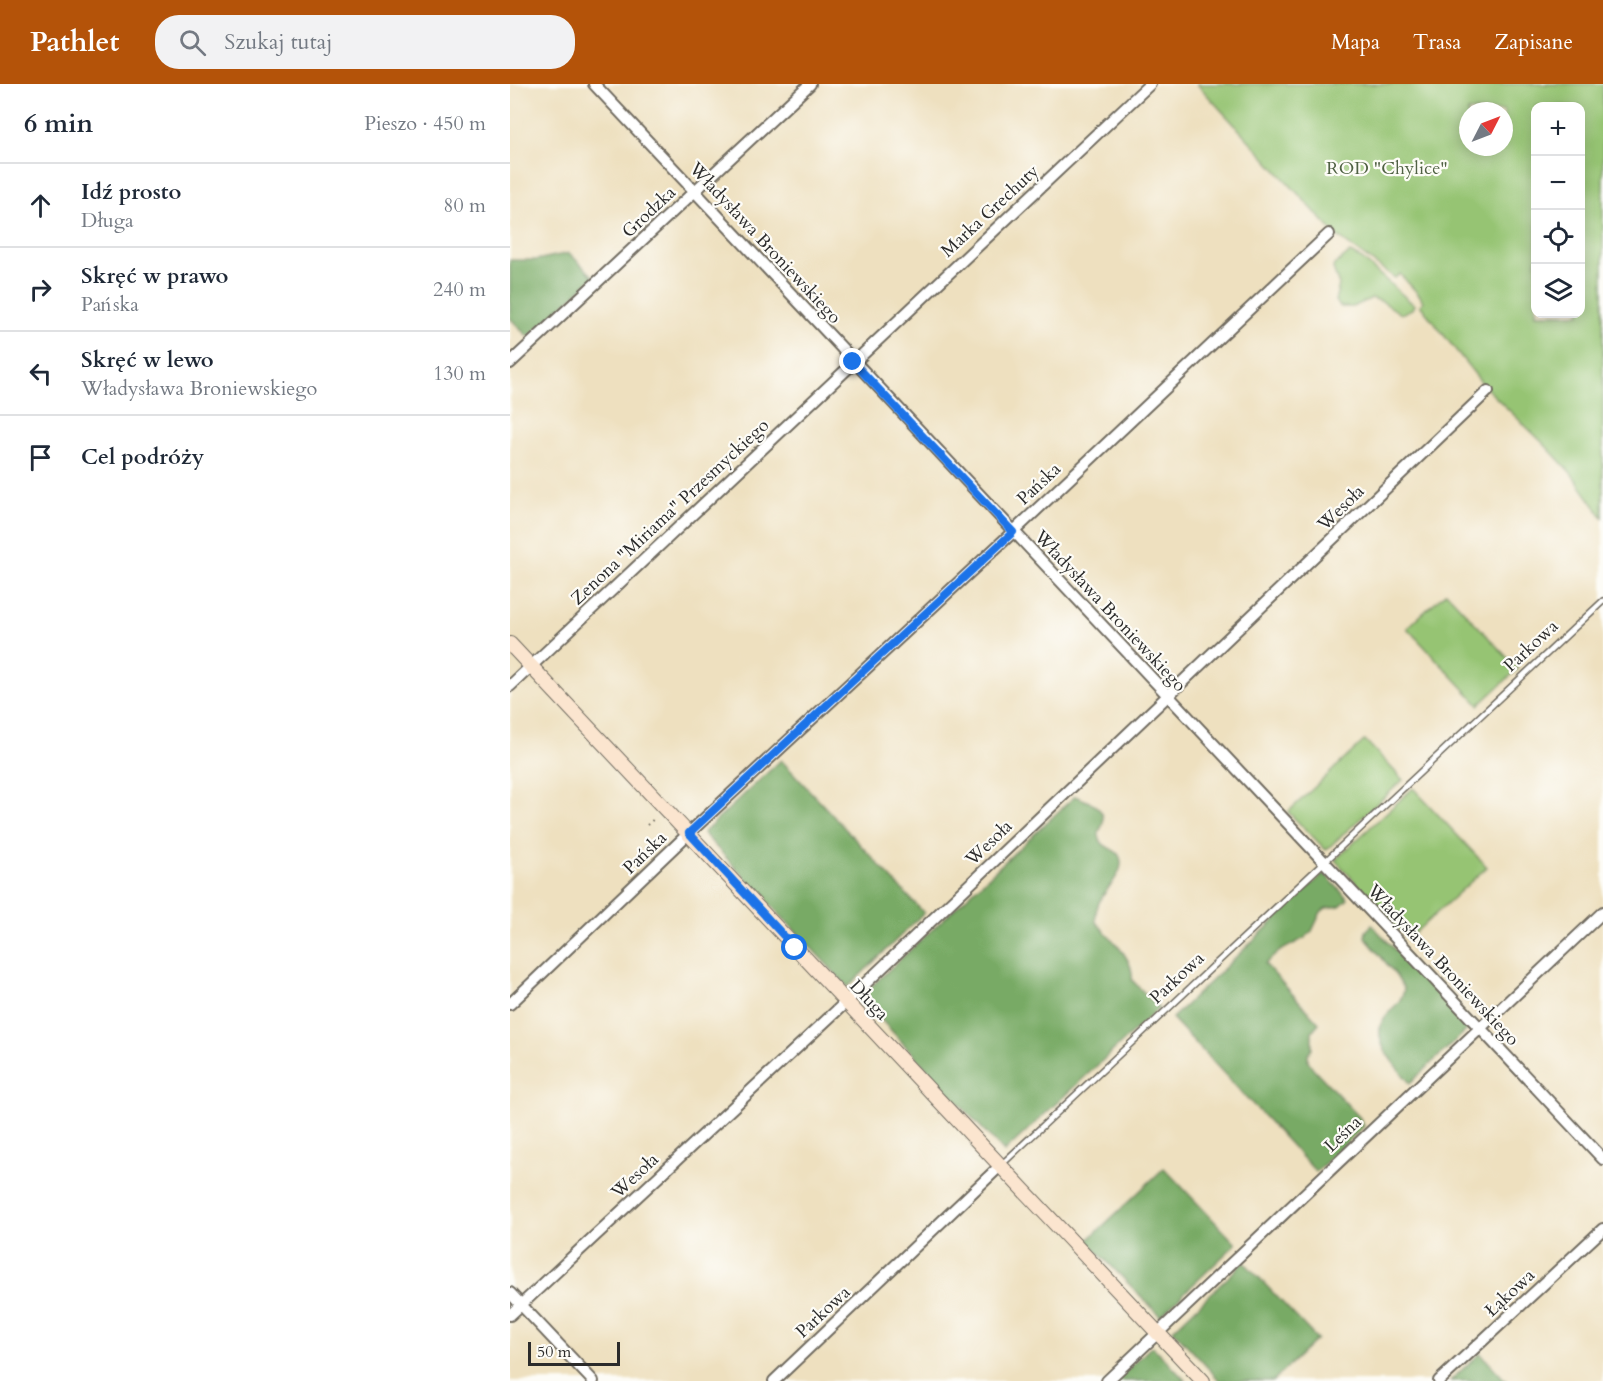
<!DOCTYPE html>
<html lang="pl">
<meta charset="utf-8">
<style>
body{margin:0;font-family:Cardo,serif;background:#f2f2f3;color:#1f2937}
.controls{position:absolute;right:18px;top:18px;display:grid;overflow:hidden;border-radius:12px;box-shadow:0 3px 15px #0003}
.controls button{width:54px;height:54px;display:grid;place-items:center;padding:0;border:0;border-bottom:2px solid #e0e1e3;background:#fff;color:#1f2937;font:30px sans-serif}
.compass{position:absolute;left:949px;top:18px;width:54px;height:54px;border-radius:50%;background:#fff;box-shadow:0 3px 15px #0003;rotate:48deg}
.scale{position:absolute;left:18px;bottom:15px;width:92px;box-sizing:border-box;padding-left:6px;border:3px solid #2b2b2b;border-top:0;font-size:16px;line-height:21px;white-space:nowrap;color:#2b2b2b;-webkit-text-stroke:4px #fdfcf7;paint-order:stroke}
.stop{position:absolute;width:18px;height:18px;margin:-14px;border:4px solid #1a73e8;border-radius:50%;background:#fff}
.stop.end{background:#1a73e8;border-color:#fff;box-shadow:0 2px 6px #0008}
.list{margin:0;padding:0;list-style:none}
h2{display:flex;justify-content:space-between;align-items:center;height:78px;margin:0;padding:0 24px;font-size:26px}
h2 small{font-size:20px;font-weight:400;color:#747a83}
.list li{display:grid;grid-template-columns:39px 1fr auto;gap:18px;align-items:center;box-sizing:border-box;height:84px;padding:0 24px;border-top:2px solid #e0e1e3}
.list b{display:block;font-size:22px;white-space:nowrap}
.list p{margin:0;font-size:20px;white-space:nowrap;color:#747a83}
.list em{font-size:20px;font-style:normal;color:#747a83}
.icon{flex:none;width:33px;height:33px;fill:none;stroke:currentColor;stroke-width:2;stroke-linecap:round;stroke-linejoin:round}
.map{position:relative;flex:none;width:1093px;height:1297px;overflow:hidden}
header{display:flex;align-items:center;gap:36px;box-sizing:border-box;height:84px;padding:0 30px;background:#b45309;color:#fff}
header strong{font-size:28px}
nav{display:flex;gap:33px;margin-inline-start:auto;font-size:21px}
.search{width:420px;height:54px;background:#f2f2f3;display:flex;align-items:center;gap:15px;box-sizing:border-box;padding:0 21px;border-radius:24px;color:#747a83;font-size:22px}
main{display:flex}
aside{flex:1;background:#fff}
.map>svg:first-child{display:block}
.green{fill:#96c473;stroke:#60784f;stroke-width:1.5;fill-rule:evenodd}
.forest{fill:#78aa65;stroke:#526a48;stroke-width:1.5}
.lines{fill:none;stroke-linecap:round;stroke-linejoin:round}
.lane-casing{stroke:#6f6a5f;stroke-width:8}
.street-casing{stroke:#6f6a5f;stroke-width:14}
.secondary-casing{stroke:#6f6a5f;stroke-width:16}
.path{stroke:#6f6a5f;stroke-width:2;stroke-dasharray:1.5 4.5;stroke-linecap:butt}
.lane{stroke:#fff;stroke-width:5}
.street{stroke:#fff;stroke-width:10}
.secondary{stroke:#fbe5cf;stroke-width:14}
.route{stroke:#1a73e8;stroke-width:8}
.labels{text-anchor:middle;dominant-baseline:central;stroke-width:4.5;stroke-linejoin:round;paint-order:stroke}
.park-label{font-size:18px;fill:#506144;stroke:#fdfcf7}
.street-label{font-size:18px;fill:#2b2b2b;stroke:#fdfcf7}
</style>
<header>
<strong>Pathlet</strong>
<div class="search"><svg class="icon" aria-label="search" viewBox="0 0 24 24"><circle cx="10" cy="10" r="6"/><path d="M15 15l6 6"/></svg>Szukaj tutaj</div>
<nav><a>Mapa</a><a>Trasa</a><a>Zapisane</a></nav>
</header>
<main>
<aside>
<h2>6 min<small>Pieszo · 450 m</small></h2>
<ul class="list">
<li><svg class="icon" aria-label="ahead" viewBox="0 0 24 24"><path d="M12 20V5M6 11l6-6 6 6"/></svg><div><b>Idź prosto</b><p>Długa</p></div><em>80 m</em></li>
<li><svg class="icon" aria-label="right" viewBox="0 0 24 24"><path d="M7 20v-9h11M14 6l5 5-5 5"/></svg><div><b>Skręć w prawo</b><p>Pańska</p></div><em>240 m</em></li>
<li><svg class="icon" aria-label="left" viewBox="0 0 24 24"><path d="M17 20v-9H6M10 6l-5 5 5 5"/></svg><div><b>Skręć w lewo</b><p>Władysława Broniewskiego</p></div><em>130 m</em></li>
<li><svg class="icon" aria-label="arrive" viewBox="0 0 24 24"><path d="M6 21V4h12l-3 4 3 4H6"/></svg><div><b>Cel podróży</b></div></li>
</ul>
</aside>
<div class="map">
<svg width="1093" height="1297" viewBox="0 0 1093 1297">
<rect width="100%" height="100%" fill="#fdfcf7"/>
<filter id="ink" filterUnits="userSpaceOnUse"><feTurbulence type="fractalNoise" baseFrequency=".0167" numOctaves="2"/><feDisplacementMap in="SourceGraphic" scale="12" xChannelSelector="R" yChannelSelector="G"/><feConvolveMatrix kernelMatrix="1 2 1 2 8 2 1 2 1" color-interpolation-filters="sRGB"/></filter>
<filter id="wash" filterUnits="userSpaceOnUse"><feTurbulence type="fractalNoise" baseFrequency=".008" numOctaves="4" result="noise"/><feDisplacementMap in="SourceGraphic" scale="24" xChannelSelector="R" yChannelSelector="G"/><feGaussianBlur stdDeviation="1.35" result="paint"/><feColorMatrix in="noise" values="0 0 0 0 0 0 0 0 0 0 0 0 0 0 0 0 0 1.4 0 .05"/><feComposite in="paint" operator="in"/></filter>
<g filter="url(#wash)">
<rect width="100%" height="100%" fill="#eee0bf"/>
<path class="green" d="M687,0H1093V434L1061,389L1033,359L975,303L910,221L913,218L910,212L890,190L885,194L827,152ZM1026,22H1070V230H1026ZM958,27H994V63H958Z
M840,169L852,175L904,221L902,225L891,230L873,218L862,214L843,223H831L825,217L829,201L823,184L824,181Z
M936,508L1008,585L969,621L897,544Z
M855,656L893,696L816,766L778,728Z
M903,704L977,783L898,855L825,776Z"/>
<path class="forest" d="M59,169L84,193L18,253L0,234V176H26Z
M271,676L414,829L338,903L193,749Z
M565,712C576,716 596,723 593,739C592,745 588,746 589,752C591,767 611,762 611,779C611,798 582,812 586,838C599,853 625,874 622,896L649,924L494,1068L350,913Z
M814,789L838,815L830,822L816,824L811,828L802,847L795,854L770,867L755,880L809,939L802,947V965L798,970V977L803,984L850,1034L854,1042L806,1088L662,934Z
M862,841L959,944L900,999C888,984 860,958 873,936C881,923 891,921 894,905L885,890L855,853L856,847Z
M654,1084L726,1160L650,1232L577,1157Z
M734,1178L807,1255L763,1297H710L663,1246Z
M642,1262L676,1297H606Z
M970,1269L996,1297H940Z"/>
</g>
<g filter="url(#ink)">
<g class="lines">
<g class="lane-casing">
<path id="lane" d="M490,1082L1093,517"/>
</g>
<g class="street-casing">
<path id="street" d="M84,0L1093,1075
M0,279L300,0
M0,602L640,0
M0,920L179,749L503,448L819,150
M0,1209L83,1297
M0,1231L336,918L978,307
M264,1297L490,1082
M597,1297L1093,828
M929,1297L1093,1145"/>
</g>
<g class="secondary-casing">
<path id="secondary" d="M0,560L693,1297"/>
</g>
<path class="path" d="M137,741L145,734"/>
<use href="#lane" class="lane"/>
<use href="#street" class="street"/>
<use href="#secondary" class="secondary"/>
</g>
</g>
<g class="lines" filter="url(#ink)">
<path class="route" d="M285,864L179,749L503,448L343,278"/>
</g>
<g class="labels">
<g class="park-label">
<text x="877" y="84">ROD "Chylice"</text>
</g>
<g class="street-label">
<text transform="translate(480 127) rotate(-43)">Marka Grechuty</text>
<text transform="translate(139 128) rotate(-43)">Grodzka</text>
<text transform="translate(255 159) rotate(47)">Władysława Broniewskiego</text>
<text transform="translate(529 400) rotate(-43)">Pańska</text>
<text transform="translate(831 424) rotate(-44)">Wesoła</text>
<text transform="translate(160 428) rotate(-43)">Zenona "Miriama" Przesmyckiego</text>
<text transform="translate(600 527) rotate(47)">Władysława Broniewskiego</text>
<text transform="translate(1021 562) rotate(-43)">Parkowa</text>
<text transform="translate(479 759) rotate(-44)">Wesoła</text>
<text transform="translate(135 769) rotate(-44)">Pańska</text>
<text transform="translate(933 881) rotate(47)">Władysława Broniewskiego</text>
<text transform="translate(667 894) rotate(-43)">Parkowa</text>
<text transform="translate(359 916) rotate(47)">Długa</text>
<text transform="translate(833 1050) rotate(-44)">Leśna</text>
<text transform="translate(125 1092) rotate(-43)">Wesoła</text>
<text transform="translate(1000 1209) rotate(-43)">Łąkowa</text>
<text transform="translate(313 1228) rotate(-43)">Parkowa</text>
</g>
</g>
</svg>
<div class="controls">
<button>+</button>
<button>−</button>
<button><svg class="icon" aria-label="locate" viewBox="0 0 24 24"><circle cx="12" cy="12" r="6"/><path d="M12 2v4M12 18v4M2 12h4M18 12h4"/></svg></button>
<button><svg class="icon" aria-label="layers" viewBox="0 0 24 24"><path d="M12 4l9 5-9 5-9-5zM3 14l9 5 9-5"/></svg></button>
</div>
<svg class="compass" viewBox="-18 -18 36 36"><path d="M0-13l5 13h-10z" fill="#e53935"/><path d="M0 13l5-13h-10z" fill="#747a83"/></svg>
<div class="scale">50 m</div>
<div class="stop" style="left:285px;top:864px"></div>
<div class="stop end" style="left:343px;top:278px"></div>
</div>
</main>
